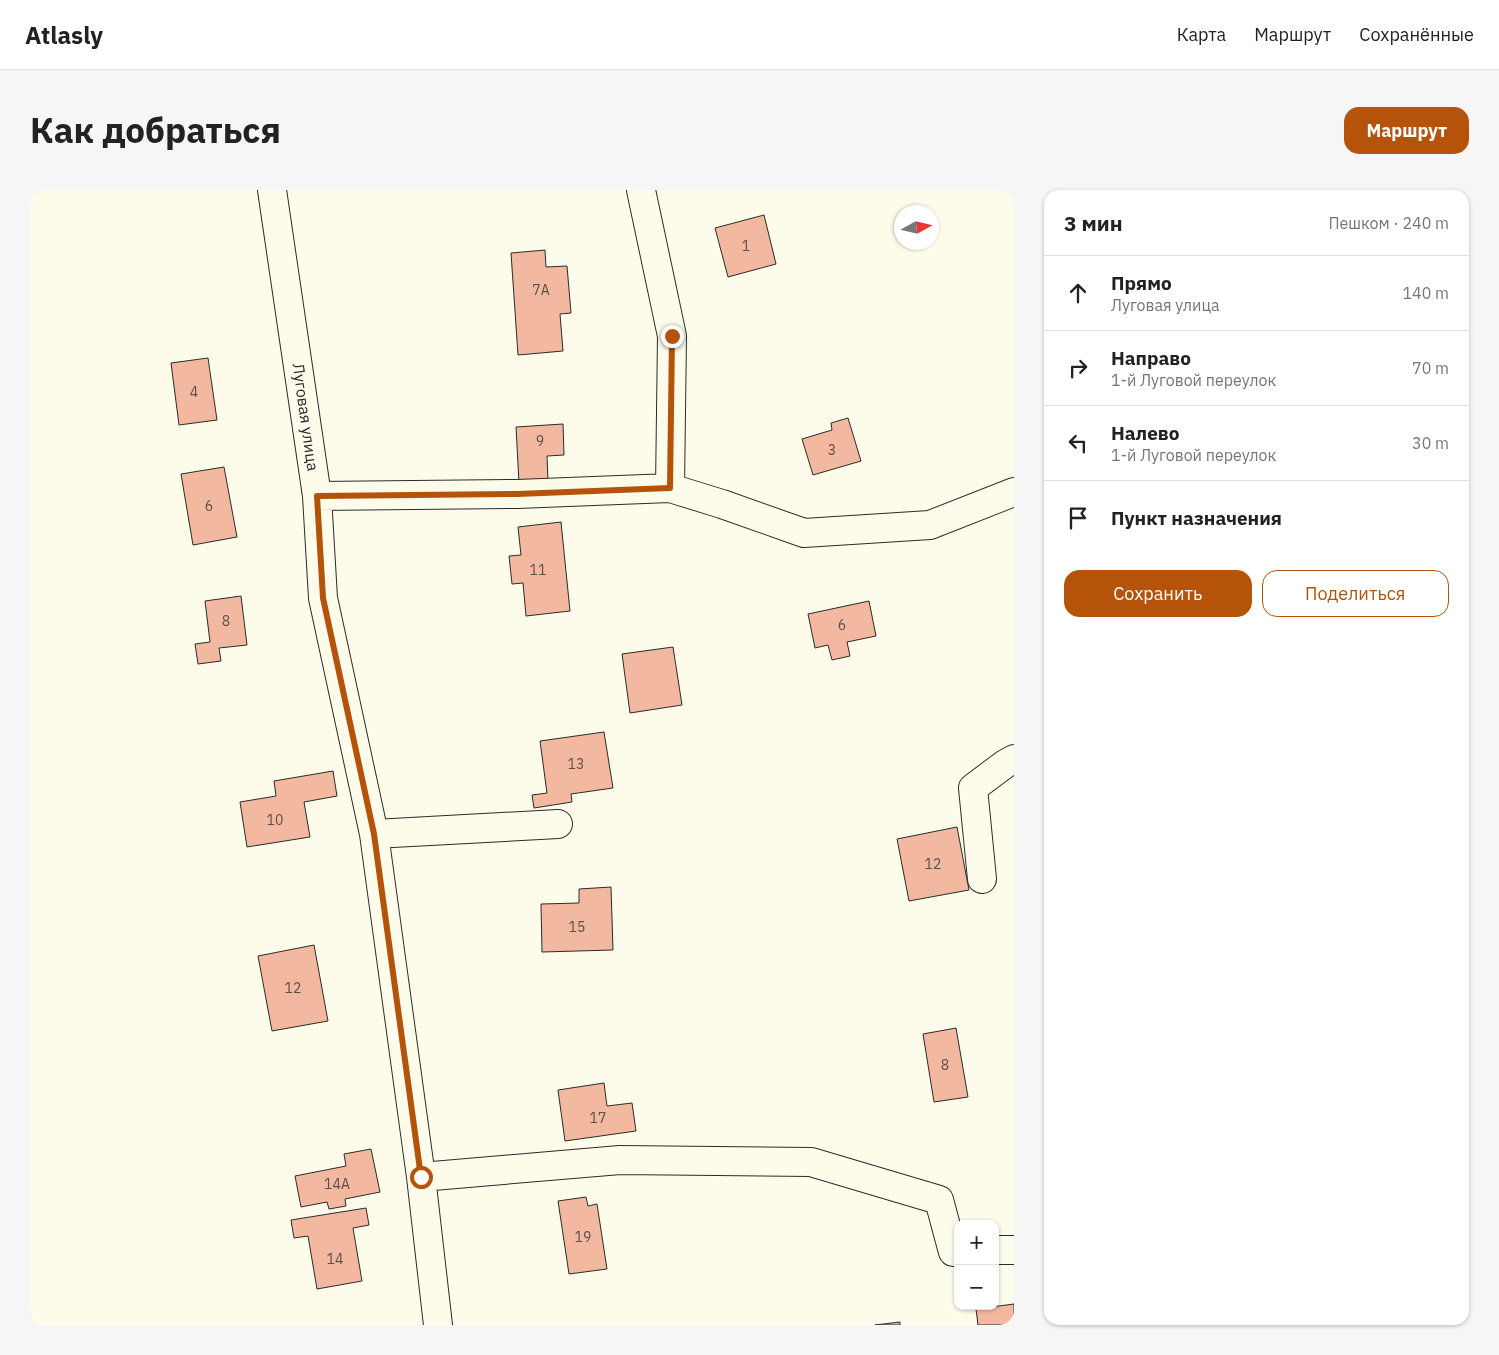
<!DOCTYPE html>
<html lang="ru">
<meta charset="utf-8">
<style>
body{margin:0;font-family:"IBM Plex Sans",sans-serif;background:#f6f6f6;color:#222}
.controls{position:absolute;right:15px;bottom:15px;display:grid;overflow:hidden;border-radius:10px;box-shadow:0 1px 4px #0004}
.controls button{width:45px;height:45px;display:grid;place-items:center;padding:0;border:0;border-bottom:1px solid #e0e0e0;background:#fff;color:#222;font:25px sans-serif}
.compass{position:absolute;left:864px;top:15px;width:45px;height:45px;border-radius:50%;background:#fff;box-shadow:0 1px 4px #0004;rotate:82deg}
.stop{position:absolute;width:15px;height:15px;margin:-11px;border:4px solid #b45309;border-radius:50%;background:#fff}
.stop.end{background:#b45309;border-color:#fff;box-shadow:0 1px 5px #0008}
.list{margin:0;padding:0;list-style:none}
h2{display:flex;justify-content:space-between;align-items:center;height:65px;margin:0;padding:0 20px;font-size:21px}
h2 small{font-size:16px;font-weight:400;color:#767676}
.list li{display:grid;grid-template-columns:32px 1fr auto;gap:15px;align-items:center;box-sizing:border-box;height:75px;padding:0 20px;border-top:1px solid #e0e0e0}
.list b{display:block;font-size:19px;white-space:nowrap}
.list p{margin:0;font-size:16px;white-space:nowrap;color:#767676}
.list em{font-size:16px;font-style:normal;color:#767676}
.actions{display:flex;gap:10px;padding:15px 20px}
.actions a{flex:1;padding:11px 0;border:1px solid #b45309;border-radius:15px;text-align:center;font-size:18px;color:#b45309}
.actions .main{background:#b45309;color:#fff}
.icon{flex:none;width:28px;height:28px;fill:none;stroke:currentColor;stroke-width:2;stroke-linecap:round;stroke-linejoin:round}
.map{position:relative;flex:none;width:984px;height:1135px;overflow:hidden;border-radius:15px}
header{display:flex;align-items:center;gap:30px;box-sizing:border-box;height:70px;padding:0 25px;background:#fff;border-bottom:1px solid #e0e0e0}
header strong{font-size:24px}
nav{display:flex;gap:28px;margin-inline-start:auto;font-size:18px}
.intro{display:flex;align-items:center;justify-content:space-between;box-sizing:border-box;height:120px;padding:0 30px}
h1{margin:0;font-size:35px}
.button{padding:12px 22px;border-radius:15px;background:#b45309;color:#fff;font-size:18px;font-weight:700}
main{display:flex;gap:30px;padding:0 30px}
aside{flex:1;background:#fff;border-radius:15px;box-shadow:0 1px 4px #0004}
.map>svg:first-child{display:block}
.building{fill:#f2b8a0;stroke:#2b2b2b}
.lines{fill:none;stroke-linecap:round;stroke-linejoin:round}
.minor-casing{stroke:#2b2b2b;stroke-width:30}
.minor{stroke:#fdfbea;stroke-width:28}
.route{stroke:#b45309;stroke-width:6}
.labels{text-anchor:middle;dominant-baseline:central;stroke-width:4;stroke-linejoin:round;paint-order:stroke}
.number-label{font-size:14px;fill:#5d4e48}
.street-label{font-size:16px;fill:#2b2b2b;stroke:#fdfbea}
</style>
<header>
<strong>Atlasly</strong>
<nav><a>Карта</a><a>Маршрут</a><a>Сохранённые</a></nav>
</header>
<div class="intro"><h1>Как добраться</h1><a class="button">Маршрут</a></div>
<main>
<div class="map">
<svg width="984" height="1135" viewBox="0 0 984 1135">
<rect width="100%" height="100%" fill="#fdfbea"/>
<path class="building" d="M734,25L746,74L698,87L685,38Z
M515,60L516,77L537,76L541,123L530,124L533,161L488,165L481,63Z
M178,168L187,230L149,235L141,173Z
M818,228L831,271L783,285L772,249L802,240L801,233Z
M533,234L534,265L517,266L518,291L489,293L486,237Z
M194,277L207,347L163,355L151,284Z
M531,332L540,421L496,426L493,393L482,394L479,366L491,365L488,337Z
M211,406L217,455L189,458L191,471L168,474L165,454L180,452L175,411Z
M839,411L846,446L817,452L820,466L802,470L798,455L785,458L778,424Z
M643,457L652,515L600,523L592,464Z
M574,542L583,598L541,604L542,612L504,618L502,605L517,603L510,551Z
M303,581L307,606L274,612L280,647L217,657L210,612L246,606L244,591Z
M927,637L939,700L879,711L867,649Z
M581,697L583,760L512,762L511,714L549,713V699Z
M284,755L298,831L242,841L228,766Z
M926,838L938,907L904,912L893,844Z
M574,893L577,916L602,913L606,941L535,951L528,900Z
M341,959L350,1002L315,1009L316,1016L299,1019L297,1012L271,1017L265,986L316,976L314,964Z
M556,1007L558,1016L567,1014L577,1079L539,1084L528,1011Z
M336,1018L339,1035L323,1038L332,1091L287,1099L278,1046L264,1048L261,1030Z
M984,1114V1135H948L946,1119Z
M870,1132V1135H845Z"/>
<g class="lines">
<g class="minor-casing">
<path id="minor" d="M242,0L287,306L293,408L344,644L391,987L408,1135
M611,0L642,146L640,298
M287,306L487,304L640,298L692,314L774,343L900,335L984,302
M344,644L528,634
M952,689L943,598L975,574L984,569
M391,987L590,970L781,972L909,1010L923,1062H928
M965,1060H984"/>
</g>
<use href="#minor" class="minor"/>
</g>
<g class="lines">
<path class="route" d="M391,987L344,644L293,408L287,306L487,304L640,298L642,146"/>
</g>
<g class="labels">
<g class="number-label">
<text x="716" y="56">1</text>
<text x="511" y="100">7А</text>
<text x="164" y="202">4</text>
<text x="510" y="251">9</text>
<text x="802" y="260">3</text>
<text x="179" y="316">6</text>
<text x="508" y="380">11</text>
<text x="196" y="431">8</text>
<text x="812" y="435">6</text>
<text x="546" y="574">13</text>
<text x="245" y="630">10</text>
<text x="903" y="674">12</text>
<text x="547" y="737">15</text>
<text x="263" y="798">12</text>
<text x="915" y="875">8</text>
<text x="568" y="928">17</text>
<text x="307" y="994">14А</text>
<text x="553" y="1047">19</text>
<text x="305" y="1069">14</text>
</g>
<g class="street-label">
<text transform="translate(276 227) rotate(82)">Луговая улица</text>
</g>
</g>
</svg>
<div class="controls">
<button>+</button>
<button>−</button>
</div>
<svg class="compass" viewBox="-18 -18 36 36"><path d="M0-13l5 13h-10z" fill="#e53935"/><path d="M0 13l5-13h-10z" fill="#767676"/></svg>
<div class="stop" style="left:391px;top:987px"></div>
<div class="stop end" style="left:642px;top:146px"></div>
</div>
<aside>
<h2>3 мин<small>Пешком · 240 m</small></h2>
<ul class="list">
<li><svg class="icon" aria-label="ahead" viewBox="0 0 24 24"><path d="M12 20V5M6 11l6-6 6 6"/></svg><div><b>Прямо</b><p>Луговая улица</p></div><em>140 m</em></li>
<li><svg class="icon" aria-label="right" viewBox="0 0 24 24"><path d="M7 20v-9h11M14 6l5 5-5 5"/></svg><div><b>Направо</b><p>1-й Луговой переулок</p></div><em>70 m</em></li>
<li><svg class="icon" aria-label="left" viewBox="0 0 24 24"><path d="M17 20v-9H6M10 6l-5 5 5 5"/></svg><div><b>Налево</b><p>1-й Луговой переулок</p></div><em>30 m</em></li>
<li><svg class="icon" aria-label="arrive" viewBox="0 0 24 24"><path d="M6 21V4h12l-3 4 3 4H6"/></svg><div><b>Пункт назначения</b></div></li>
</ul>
<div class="actions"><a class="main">Сохранить</a><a>Поделиться</a></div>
</aside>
</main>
